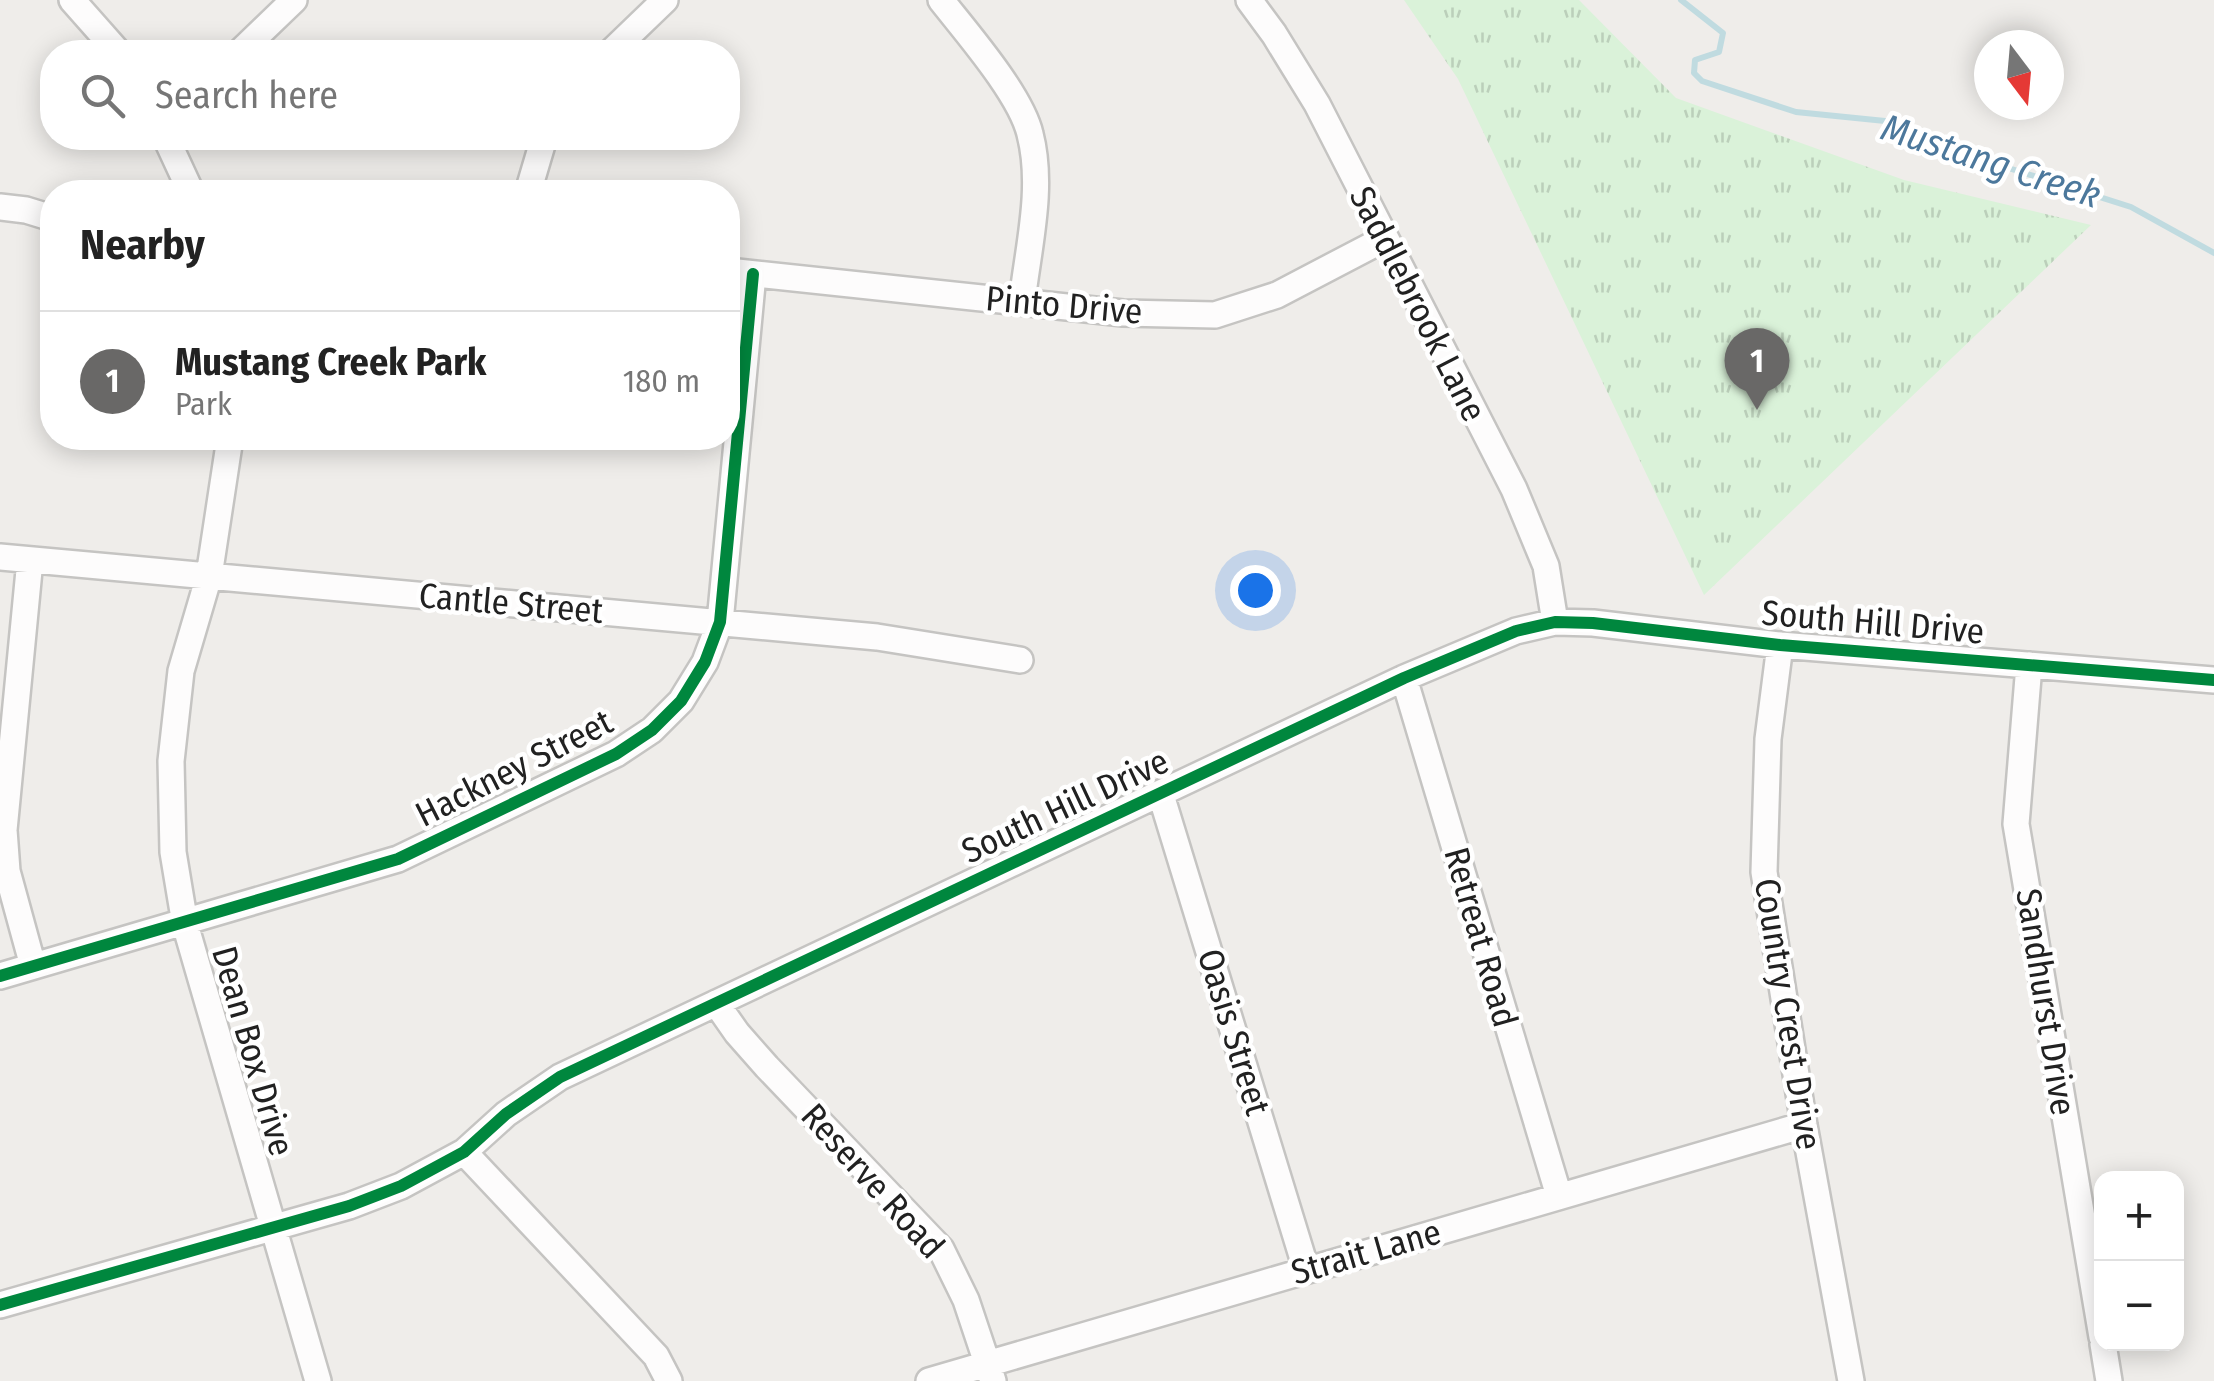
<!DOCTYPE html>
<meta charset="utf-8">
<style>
body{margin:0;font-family:"Fira Sans Condensed",sans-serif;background:#f6f6f6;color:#222}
.controls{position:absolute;right:30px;bottom:30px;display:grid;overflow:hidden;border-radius:20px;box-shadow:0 5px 25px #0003}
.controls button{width:90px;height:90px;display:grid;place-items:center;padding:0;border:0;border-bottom:2px solid #e0e0e0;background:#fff;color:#222;font:50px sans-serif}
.compass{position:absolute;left:1974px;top:30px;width:90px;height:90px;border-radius:50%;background:#fff;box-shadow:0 5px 25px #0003;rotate:164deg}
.you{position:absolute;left:1255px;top:590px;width:35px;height:35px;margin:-25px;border:8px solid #fff;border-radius:50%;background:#1a73e8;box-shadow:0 0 0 15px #1a73e833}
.badge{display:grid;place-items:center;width:65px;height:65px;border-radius:50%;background:#696867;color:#fff;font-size:32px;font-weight:700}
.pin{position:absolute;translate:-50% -82px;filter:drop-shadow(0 2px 5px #0008)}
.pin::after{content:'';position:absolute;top:52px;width:35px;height:30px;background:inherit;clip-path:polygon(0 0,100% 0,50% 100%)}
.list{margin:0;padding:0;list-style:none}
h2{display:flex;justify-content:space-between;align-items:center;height:130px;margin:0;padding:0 40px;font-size:42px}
h2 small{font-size:32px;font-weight:400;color:#767676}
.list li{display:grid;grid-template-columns:65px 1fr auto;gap:30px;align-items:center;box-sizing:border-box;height:140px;padding:0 40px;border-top:2px solid #e0e0e0}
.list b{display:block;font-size:38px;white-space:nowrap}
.list p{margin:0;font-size:32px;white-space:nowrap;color:#767676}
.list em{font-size:32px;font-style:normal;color:#767676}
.icon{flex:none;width:55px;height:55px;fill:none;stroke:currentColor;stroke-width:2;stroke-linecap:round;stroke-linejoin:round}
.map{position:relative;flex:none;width:2214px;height:1381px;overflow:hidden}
.search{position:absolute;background:#fff;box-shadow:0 5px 25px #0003;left:40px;top:40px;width:700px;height:110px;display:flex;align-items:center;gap:25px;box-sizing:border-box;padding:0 35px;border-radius:40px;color:#767676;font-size:38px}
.panel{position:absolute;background:#fff;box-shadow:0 5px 25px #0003;left:40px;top:180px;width:700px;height:270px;border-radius:40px}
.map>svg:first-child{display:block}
.park{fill:url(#park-tufts)}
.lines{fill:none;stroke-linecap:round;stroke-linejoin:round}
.stream{stroke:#c0dbe0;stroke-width:6}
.minor-casing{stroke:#c5c4c2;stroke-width:30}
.minor{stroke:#fdfcfc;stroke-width:25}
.cycleway-casing{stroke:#fff;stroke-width:19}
.cycleway{stroke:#00873e;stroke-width:12}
.labels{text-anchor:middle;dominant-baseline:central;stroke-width:9;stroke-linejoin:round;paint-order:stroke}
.street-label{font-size:35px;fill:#212121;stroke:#fff}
.water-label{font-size:38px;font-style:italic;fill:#4c789c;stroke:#fff}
</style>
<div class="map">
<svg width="2214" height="1381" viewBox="0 0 2214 1381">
<defs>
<pattern id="park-tufts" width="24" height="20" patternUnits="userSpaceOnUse" patternTransform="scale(2.5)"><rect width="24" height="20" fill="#daf2d9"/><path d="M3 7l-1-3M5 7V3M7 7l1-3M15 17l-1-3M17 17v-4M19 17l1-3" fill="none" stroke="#bbcfba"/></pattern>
</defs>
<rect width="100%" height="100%" fill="#efedea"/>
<path class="park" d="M1404,0H1579L1676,98L1904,180L2091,225L1704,595L1458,79Z"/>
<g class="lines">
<path class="stream" d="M1681,0L1723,33L1719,52L1695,60L1694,73L1702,81L1796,112L1895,122L1939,151L1999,165L2131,207L2214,253"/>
<g class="minor-casing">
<path id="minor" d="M72,0L118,52
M941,0C967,33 1021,95 1030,134C1044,188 1028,248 1022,302
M1249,0L1274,34L1317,104L1514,489L1546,566L1555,622
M240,52L294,0
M611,52L665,0
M166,138L191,192
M528,192L544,138
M0,207L26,210L52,218
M728,271L1123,313L1215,315L1277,295L1384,239
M230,438L209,576L181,671L171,761L173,852L185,924L318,1381
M0,557L877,637L1020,660
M30,560L4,830L7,871L33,966
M1780,645L1768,739L1764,872L1804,1125L1851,1381
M2029,665L2016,824L2102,1337
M1404,678L1559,1196
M1161,795L1306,1269
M0,976L398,859L616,754L652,730L681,701L705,662L720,622L753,274
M716,1003L737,1033L767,1067L941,1249L966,1300L993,1381
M464,1152L656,1356L669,1381
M0,1305L349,1206L401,1186L464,1152L506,1114L560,1077L1404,678L1516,631L1555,622L1593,623L1780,645L2214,680
M2103,1344L2109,1381
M929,1381L1804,1125"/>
</g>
<use href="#minor" class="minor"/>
<g class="cycleway-casing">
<path id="cycleway" d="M0,976L398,859L616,754L652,730L681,701L705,662L720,622L753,274
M0,1305L349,1206L401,1186L464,1152L506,1114L560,1077L1404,678L1516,631L1555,622L1593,623L1780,645L2214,680"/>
</g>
<use href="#cycleway" class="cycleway"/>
</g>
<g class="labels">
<g class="street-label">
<text transform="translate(1418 304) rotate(63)">Saddlebrook Lane</text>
<text transform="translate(1064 305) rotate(5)">Pinto Drive</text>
<text transform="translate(511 603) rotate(5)">Cantle Street</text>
<text transform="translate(1873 622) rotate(5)">South Hill Drive</text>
<text transform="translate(514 768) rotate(-27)">Hackney Street</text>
<text transform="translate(1065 806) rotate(-25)">South Hill Drive</text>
<text transform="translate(1481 937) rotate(74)">Retreat Road</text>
<text transform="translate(2046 1002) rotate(81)">Sandhurst Drive</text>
<text transform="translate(1788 1014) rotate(81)">Country Crest Drive</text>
<text transform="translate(1234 1032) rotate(73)">Oasis Street</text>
<text transform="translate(253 1051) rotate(74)">Dean Box Drive</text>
<text transform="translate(873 1181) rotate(48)">Reserve Road</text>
<text transform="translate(1366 1252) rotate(-16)">Strait Lane</text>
</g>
<g class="water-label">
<text transform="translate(1991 161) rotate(18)">Mustang Creek</text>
</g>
</g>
</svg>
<div class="controls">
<button>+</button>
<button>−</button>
</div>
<svg class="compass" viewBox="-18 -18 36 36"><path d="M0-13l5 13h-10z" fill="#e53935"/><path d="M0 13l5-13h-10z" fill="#767676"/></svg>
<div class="you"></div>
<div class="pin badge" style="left:1757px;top:410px">1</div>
<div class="search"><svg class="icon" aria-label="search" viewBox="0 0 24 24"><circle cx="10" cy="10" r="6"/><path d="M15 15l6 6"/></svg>Search here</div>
<section class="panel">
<h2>Nearby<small></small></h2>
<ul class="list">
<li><span class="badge">1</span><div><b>Mustang Creek Park</b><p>Park</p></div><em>180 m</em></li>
</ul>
</section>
</div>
